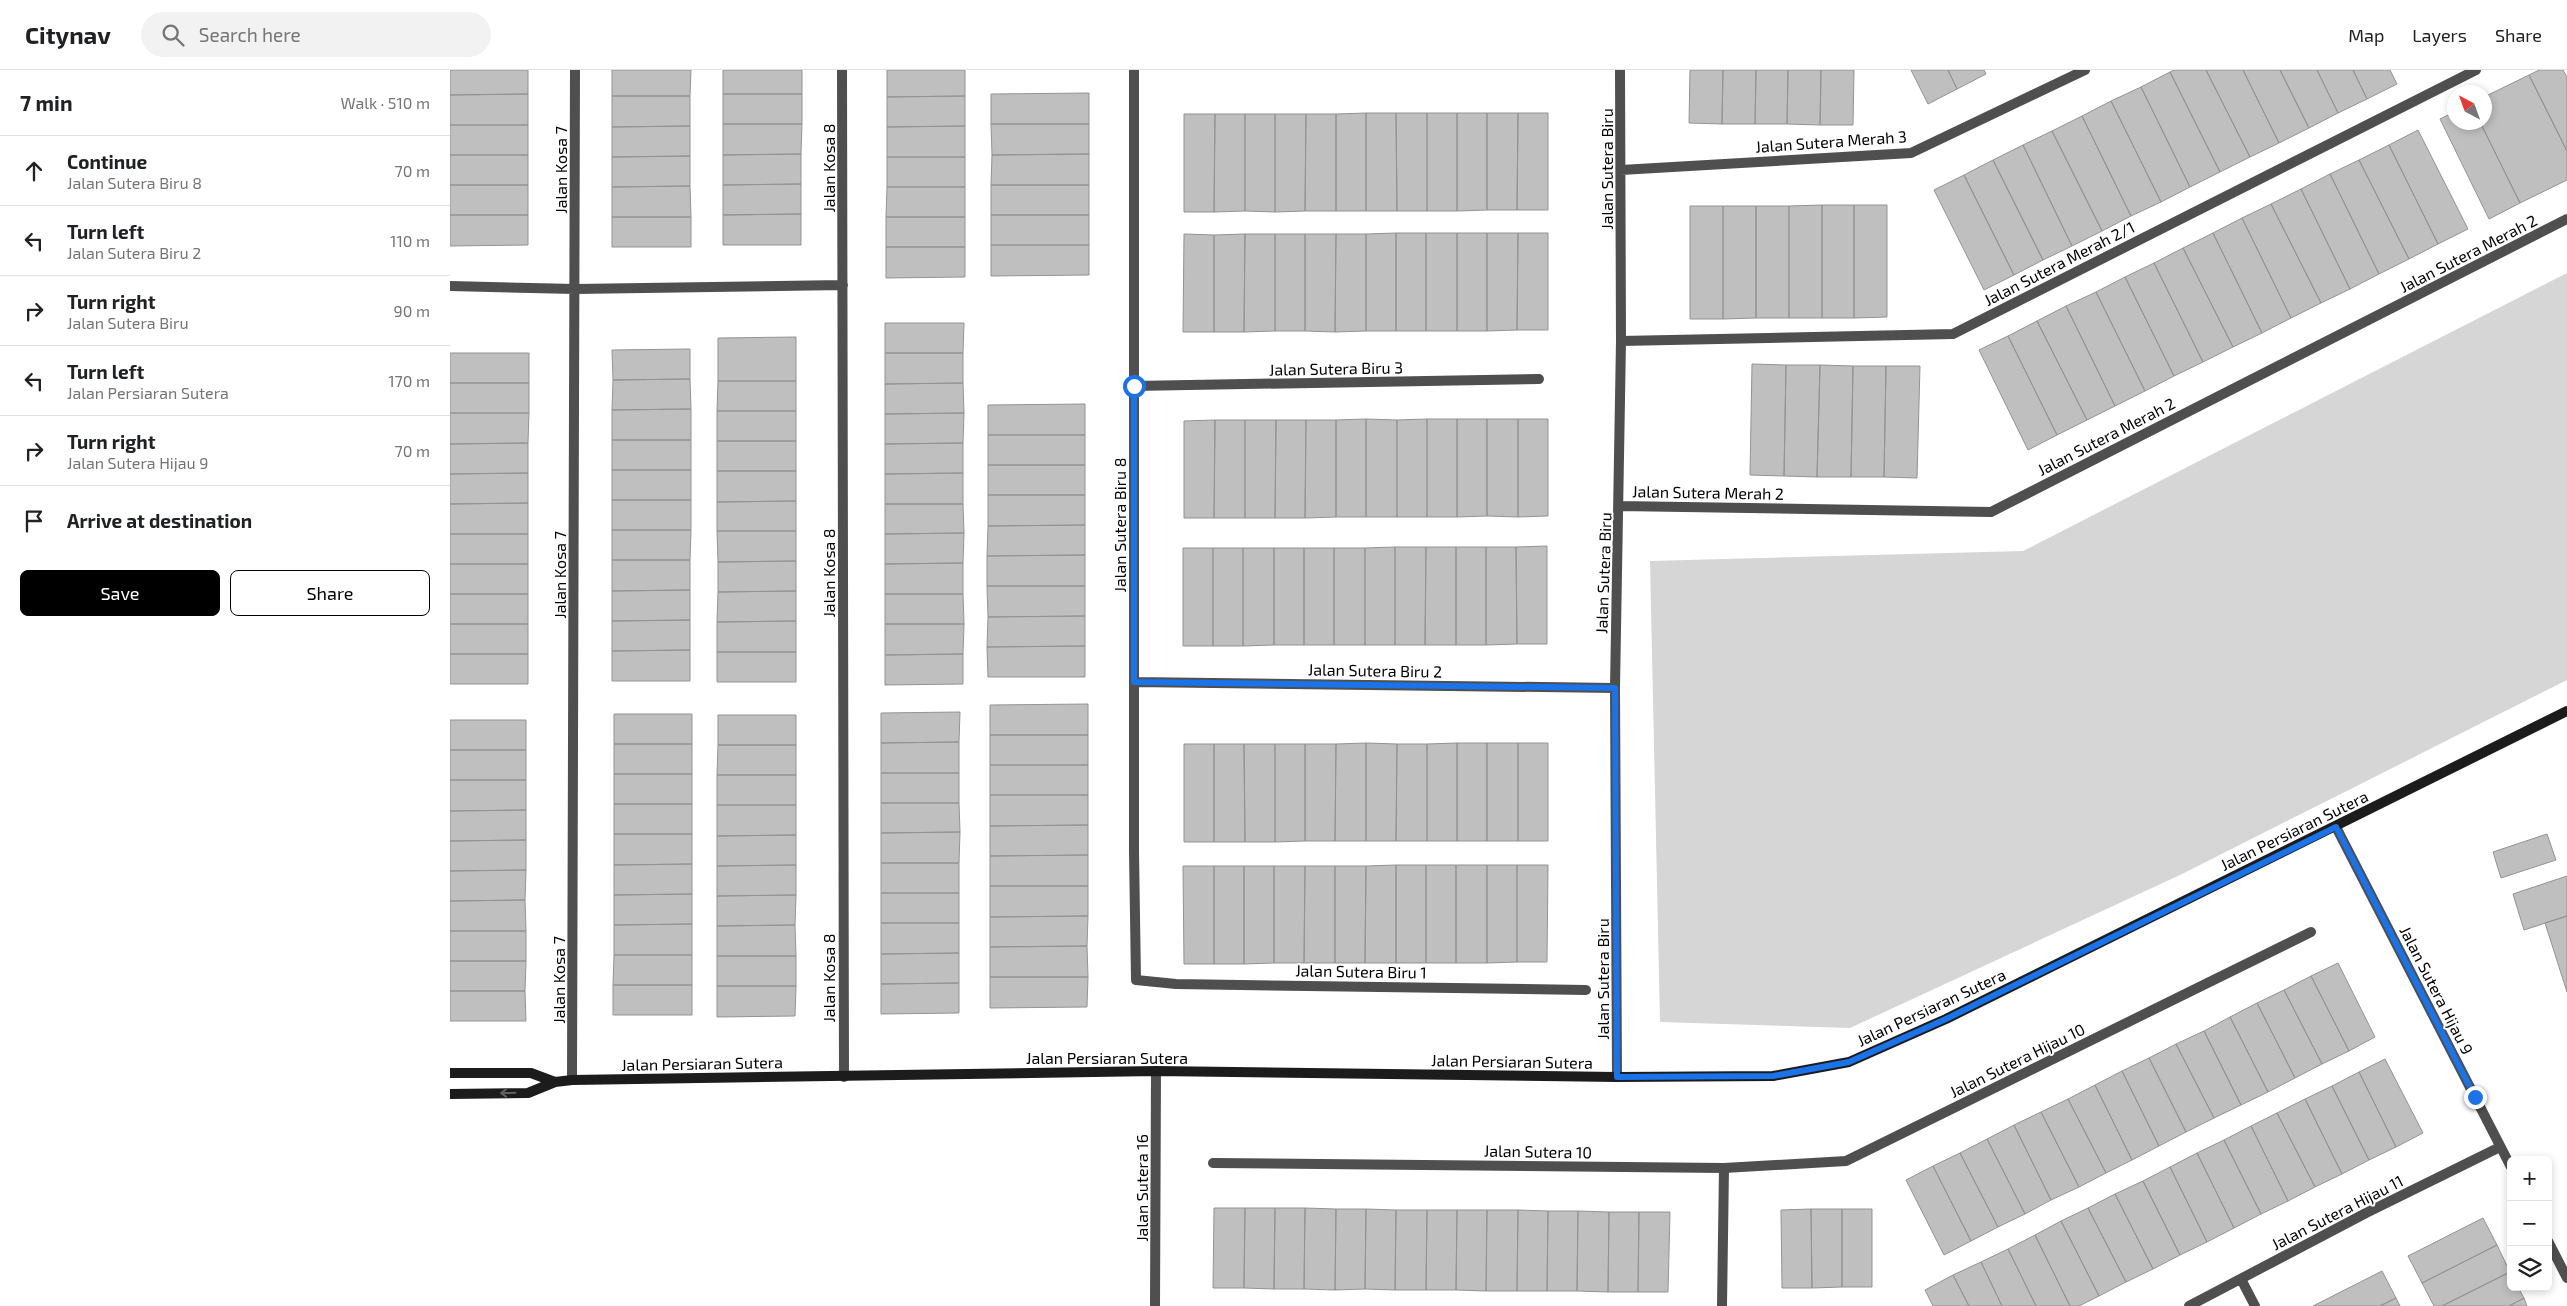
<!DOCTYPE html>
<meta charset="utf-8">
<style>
body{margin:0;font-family:"Exo 2",sans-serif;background:#f2f2f2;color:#202124}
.controls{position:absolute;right:15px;bottom:15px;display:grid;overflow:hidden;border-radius:8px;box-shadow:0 2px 8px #0003}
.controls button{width:45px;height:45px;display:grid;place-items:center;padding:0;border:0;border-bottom:1px solid #e0e0e0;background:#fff;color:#202124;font:25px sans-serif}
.compass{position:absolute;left:1997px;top:15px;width:45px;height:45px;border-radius:50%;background:#fff;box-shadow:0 2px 8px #0003;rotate:319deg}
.stop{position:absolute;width:15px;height:15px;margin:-11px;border:4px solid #1a73e8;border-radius:50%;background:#fff}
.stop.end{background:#1a73e8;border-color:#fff;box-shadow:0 1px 5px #0008}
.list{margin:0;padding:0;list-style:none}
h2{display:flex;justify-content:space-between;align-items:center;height:65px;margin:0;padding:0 20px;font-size:21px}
h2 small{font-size:16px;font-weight:400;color:#757577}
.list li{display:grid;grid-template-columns:32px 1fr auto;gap:15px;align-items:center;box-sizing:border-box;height:70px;padding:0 20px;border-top:1px solid #e0e0e0}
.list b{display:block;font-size:19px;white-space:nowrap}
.list p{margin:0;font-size:16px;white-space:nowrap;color:#757577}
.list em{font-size:16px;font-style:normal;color:#757577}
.actions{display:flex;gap:10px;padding:15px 20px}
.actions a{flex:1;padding:11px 0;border:1px solid #000;border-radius:8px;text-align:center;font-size:18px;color:#000}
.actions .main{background:#000;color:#fff}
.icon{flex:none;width:28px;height:28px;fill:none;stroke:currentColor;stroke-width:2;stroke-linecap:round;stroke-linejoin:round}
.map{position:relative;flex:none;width:2117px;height:1236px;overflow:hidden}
header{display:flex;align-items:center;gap:30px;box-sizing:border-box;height:70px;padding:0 25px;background:#fff;border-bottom:1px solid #e0e0e0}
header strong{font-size:24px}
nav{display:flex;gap:28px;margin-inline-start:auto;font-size:18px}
.search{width:350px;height:45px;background:#f2f2f2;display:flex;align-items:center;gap:12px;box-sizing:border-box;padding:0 18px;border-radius:28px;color:#757577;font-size:19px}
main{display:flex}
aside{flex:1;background:#fff}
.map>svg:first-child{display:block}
.green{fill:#d6d6d6}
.building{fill:#bfbfbf;stroke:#939393}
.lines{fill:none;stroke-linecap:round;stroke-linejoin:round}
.street{stroke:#4f4f4f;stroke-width:10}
.secondary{stroke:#1c1c1c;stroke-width:10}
.oneway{stroke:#606060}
.route{stroke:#1a73e8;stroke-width:6}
.labels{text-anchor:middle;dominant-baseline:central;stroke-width:4;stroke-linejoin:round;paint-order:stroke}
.street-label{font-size:16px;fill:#000;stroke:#fff}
</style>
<header>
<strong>Citynav</strong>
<div class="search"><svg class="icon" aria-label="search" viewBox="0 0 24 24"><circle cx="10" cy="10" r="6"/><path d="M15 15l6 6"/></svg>Search here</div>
<nav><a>Map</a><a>Layers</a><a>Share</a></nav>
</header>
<main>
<aside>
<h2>7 min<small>Walk · 510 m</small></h2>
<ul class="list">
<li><svg class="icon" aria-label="ahead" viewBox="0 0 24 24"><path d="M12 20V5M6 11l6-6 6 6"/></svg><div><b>Continue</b><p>Jalan Sutera Biru 8</p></div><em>70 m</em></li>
<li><svg class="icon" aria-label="left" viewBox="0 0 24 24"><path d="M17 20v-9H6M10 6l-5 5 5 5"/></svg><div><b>Turn left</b><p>Jalan Sutera Biru 2</p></div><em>110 m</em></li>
<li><svg class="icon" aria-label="right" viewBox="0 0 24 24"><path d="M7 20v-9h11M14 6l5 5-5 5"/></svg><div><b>Turn right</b><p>Jalan Sutera Biru</p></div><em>90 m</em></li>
<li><svg class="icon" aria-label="left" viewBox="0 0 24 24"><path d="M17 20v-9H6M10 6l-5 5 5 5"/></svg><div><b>Turn left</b><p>Jalan Persiaran Sutera</p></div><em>170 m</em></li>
<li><svg class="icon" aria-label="right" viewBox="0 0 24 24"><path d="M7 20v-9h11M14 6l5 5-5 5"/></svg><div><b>Turn right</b><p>Jalan Sutera Hijau 9</p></div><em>70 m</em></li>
<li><svg class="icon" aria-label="arrive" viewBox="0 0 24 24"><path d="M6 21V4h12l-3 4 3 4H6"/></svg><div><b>Arrive at destination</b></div></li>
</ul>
<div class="actions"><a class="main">Save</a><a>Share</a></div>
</aside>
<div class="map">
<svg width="2117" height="1236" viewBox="0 0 2117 1236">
<rect width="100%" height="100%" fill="#fff"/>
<path class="green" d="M2117,203V610L1730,805L1400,958L1210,952L1200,491L1573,481Z"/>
<path class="building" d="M0,0H78V24L0,25Z
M162,0H241L240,26H162Z
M273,0H352V24H273Z
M437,0H515V26L437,27Z
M1240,0H1273L1272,54L1239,53Z
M1273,0H1306L1305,54H1272Z
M1306,0H1338L1337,54H1305Z
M1338,0H1371L1370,55L1337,54Z
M1371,0H1404L1403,55H1370Z
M1461,0H1498L1507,19L1478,34Z
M1498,0H1534L1536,4L1507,19Z
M1724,0H1756L1800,87L1770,102L1720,2Z
M1756,0H1793L1829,73L1800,87Z
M1793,0H1830L1859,58L1829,73Z
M1830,0H1867L1888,43L1859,58Z
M1867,0H1903L1917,29L1888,43Z
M1903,0H1940L1947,14L1917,29Z
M2089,0H2113L2117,7V81L2079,5Z
M1720,2L1770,102L1740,117L1691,17Z
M2079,5L2117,81V110L2070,133L2030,52H2034V27Z
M1691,17L1740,117L1711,132L1661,31Z
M639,23V54H541V24Z
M78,24V55H0V25Z
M273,24H352V54H273Z
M162,26H240V56L162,57Z
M515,26V56L437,57V27Z
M1661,31L1711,132L1681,146L1632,46Z
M2004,42V52H2030L2070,133L2039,149L1990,49Z
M916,43H946L947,141H916Z
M916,43V141H886V44Z
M946,43H977V141H947Z
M977,43H1007V141H977Z
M1007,43H1037V140L1007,141Z
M1037,43H1068L1067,140H1037Z
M1068,43H1098V140H1067Z
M734,44H765L764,142H734Z
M765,44H795V141L764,142Z
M795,44H825V142L795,141Z
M825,44H856L855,141L825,142Z
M856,44H886V141H855Z
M1632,46L1681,146L1652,161L1602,61Z
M273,54H352L351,84L273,85Z
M541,54H639V84L542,85Z
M0,55H78V85H0Z
M240,56V86L162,87V57Z
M515,56V87H437V57Z
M1968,60L2018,159L1988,174L1939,75Z
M1602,61L1652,161L1622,176L1573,75Z
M1573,75L1622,176L1593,190L1543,90Z
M1939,75L1988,174L1959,189L1909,90Z
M351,84V114L273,115V85Z
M639,84V115H541L542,85Z
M0,85H78V115H0Z
M240,86V116L162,117V87Z
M437,87H515V117H437Z
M1543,90L1593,190L1564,205L1514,105Z
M1909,90L1959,189L1929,204L1880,104Z
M1880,104L1929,204L1900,219L1851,119Z
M1514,105L1564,205L1534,220L1484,120Z
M351,114V144L273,145V115Z
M0,115H78V145H0Z
M541,115H639V145H541Z
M240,116L241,147H162V117Z
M437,117H515V147H436Z
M1851,119L1900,219L1871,233L1821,134Z
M1821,134L1871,233L1841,248L1792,148Z
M1372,135V248H1339V136Z
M1372,135H1404V248H1372Z
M1404,135H1437V247L1404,248Z
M1240,136H1273V249H1240Z
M1273,136H1306V248L1273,249Z
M1306,136H1339V248H1306Z
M351,144V175H273V145Z
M0,145H78V175L0,176Z
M541,145H639V175H541Z
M162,147H241V177H162Z
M436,147H515V177H436Z
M1792,148L1841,248L1812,263L1763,163Z
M946,163V261H916V164Z
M946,163H976V261H946Z
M976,163H1007V261H976Z
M1007,163H1037V261H1007Z
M1037,163H1068L1067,260L1037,261Z
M1068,163H1098V260H1067Z
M1763,163L1812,263L1783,277L1733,178Z
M734,164L764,165V262H733Z
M795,164H825V261L794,262Z
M795,164L794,262H764V165Z
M825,164H855V261H825Z
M855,164H886L885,262L855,261Z
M886,164H916V261L885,262Z
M541,175H639V205L541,206Z
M436,177H515V207L436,208Z
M1733,178L1783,277L1753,292L1704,193Z
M1704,193L1753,292L1724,306L1675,207Z
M1675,207L1724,306L1695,321L1646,222Z
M1646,222L1695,321L1665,336L1616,236Z
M1616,236L1665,336L1637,350L1587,251Z
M1587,251L1637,350L1607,365L1558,266Z
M435,253H514L513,283H435Z
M1558,266L1607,365L1578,380L1529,280Z
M346,267V311H268V268Z
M240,279V309L163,310L162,280Z
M0,283H79V313H0Z
M435,283H513V313L435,314Z
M1302,294L1336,295L1334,406L1300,405Z
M1336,295H1370L1367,407L1334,406Z
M1370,295L1403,296L1401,407H1367Z
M1403,296H1436L1434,407H1401Z
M1436,296H1470L1467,408L1434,407Z
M240,309L241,339L162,340L163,310Z
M268,311H346V341H267Z
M0,313H79V343H0Z
M513,313L514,343L435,344V314Z
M635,334V365H538V335Z
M241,339V370H162V340Z
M267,341H346V371H267Z
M0,343H79L78,373L0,374Z
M514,343L513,373L435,374V344Z
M916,349L947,350V447H916Z
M916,349V447H886V350Z
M977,349H1007V447H977Z
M977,349V447H947V350Z
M1007,349H1037V446L1007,447Z
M1037,349H1068V447L1037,446Z
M1068,349H1098V446L1068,447Z
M765,350H795V448H764Z
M765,350L764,448H734V351Z
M795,350H826L825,448H795Z
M826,350H856L855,448H825Z
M856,350H886V447L855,448Z
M538,365H635V395H538Z
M162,370H241V400H162Z
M267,371H346V401H267Z
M78,373V403L0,404V374Z
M513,373V403L435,404V374Z
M538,395H635V425H538Z
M162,400H241V430H162Z
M267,401H346V431L267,432Z
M78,403V433L0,434V404Z
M513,403V434H435V404Z
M538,425H635V455L538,456Z
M162,430H241V460H162Z
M346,431V461H267V432Z
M78,433V464H0V434Z
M435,434H513L514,463L435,464Z
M635,455V485L537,486L538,456Z
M162,460H241L240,490H162Z
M267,461H346V491L268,492Z
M514,463L513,493L435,494V464Z
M0,464H78V494H0Z
M1097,476V574H1067L1066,477Z
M945,477H976L975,575H945Z
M945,477V575H915V478Z
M976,477H1006V575H975Z
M1006,477H1036V575H1006Z
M1036,477H1066L1067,574L1036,575Z
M733,478H763V576H733Z
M763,478H793V576H763Z
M793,478H824V575L793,576Z
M824,478H854V575H824Z
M854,478H884V575H854Z
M884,478H915V575H884Z
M635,485V516H537V486Z
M162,490H240V520L162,521Z
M346,491V521L268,522V492Z
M513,493V524H435V494Z
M0,494H78V524H0Z
M537,516H635V546L538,547Z
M240,520V550L162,551V521Z
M346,521V551L267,552L268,522Z
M0,524H78V554H0Z
M435,524H513L514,554H435Z
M635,546V576L537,577L538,547Z
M240,550V580L162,581V551Z
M346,551V582H267V552Z
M0,554H78V584H0Z
M435,554H514L513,584L435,585Z
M635,576V607H538L537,577Z
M240,580V611H162V581Z
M267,582H346V612H267Z
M0,584H78V614H0Z
M513,584V614L435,615V585Z
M638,634V665H540V635Z
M510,642L509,672L431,673V643Z
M164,644H242V674H164Z
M268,645H346V675H268Z
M0,650H76V680H0Z
M540,665H638V695H540Z
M509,672V703H431V673Z
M916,673L947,674L946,771H916Z
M916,673V771H885L886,674Z
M1007,673V771H977V674Z
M1007,673H1037V771H1007Z
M1037,673H1068V771H1037Z
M1068,673H1098V771H1068Z
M164,674H242V704H164Z
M734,674H764V772H734Z
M764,674H794L795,772H764Z
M794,674H825V772H795Z
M825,674H855V771L825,772Z
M855,674H886L885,771H855Z
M947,674H977V771H946Z
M268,675H346V705H267Z
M0,680H76V710H0Z
M540,695H638V725H540Z
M431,703H509V733H431Z
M164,704H242V734H164Z
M267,705H346V735H267Z
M0,710H76V740L0,741Z
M540,725H638V755L540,756Z
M431,733H509L510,762L431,763Z
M164,734H242V764H164Z
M267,735H346V765L267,766Z
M76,740V770L0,771V741Z
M638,755V785L540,786V756Z
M510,762L509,793H431V763Z
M164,764H242V794L164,795Z
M2097,764L2106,790L2051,808L2043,782Z
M346,765V795L267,796V766Z
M76,770V800L0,801V771Z
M638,785V816H540V786Z
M431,793H509V823H431Z
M242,794V824L164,825V795Z
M346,795V825L267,826V796Z
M946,795V893H915L916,796Z
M946,795H976V893H946Z
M976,795H1006V893H976Z
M1006,795H1037V893H1006Z
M1037,795H1067V892L1037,893Z
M1067,795H1098L1097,892H1067Z
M733,796H764V894H734Z
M764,796H794V894H764Z
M794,796H824V893L794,894Z
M824,796H855L854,893H824Z
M855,796H885V893H854Z
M885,796H916L915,893H885Z
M76,800L75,830L0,831V801Z
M2117,806V846L2074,860L2063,824Z
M540,816H638V846L540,847Z
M431,823H509V853H431Z
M242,824V854L164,855V825Z
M346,825L345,855L267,856V826Z
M75,830L76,861H0V831Z
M638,846L637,876L540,877V847Z
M2117,846V922L2095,853Z
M431,853H509V883L431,884Z
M242,854V885H164V855Z
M345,855L346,886H267V856Z
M0,861H76V891H0Z
M637,876L638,907H540V877Z
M509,883V913L431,914V884Z
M164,885H242V915H163Z
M267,886H346V916H267Z
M0,891H76L75,921H0Z
M1888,893L1925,967L1899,981L1861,906Z
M1861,906L1899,981L1872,994L1834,920Z
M540,907H638L637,937L540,938Z
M509,913V943L431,944V914Z
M163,915H242V945H163Z
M267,916H346L345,946L267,947Z
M1834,920L1872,994L1845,1008L1807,933Z
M0,921H75L76,951H0Z
M1807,933L1845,1008L1818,1022L1780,947Z
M1780,947L1818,1022L1791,1035L1754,961Z
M1754,961L1791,1035L1764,1048L1726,974Z
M1726,974L1764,1048L1736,1062L1699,988Z
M1699,988L1736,1062L1709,1076L1672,1001Z
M1935,989L1973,1063L1946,1077L1909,1002Z
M1672,1001L1709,1076L1682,1090L1645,1015Z
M1909,1002L1946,1077L1919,1090L1882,1016Z
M1645,1015L1682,1090L1656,1103L1618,1029Z
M1882,1016L1919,1090L1892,1104L1855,1029Z
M1618,1029L1656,1103L1629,1117L1591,1042Z
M1855,1029L1892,1104L1865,1117L1827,1043Z
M1591,1042L1629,1117L1601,1130L1564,1055Z
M1827,1043L1865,1117L1838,1131L1801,1056Z
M1564,1055L1601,1130L1575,1144L1537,1069Z
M1801,1056L1838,1131L1811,1144L1774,1070Z
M1537,1069L1575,1144L1548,1157L1510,1083Z
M1774,1070L1811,1144L1784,1158L1747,1083Z
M1510,1083L1548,1157L1521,1171L1483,1096Z
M1747,1083L1784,1158L1757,1172L1720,1097Z
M1483,1096L1521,1171L1494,1185L1456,1110Z
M1720,1097L1757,1172L1730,1185L1693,1111Z
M1693,1111L1730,1185L1703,1199L1665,1124Z
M1665,1124L1703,1199L1676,1212L1638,1138Z
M764,1138H795L794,1218H763Z
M795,1138H825L824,1219L794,1218Z
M825,1138H855L854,1219H824Z
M855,1138L886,1139L885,1220L854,1219Z
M1638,1138L1676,1212L1649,1226L1611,1151Z
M886,1139H916L915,1219L885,1220Z
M916,1139L946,1140L945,1220L915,1219Z
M1361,1139H1392V1217L1362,1218Z
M1361,1139L1362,1218H1332L1331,1140Z
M1392,1139H1422V1217H1392Z
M946,1140H977L976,1220H945Z
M977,1140H1007L1006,1220H976Z
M1007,1140H1037L1036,1221L1006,1220Z
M1037,1140H1068L1067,1221H1036Z
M1068,1140L1098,1141L1097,1221H1067Z
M1098,1141H1128L1127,1221H1097Z
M1128,1141L1159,1142L1158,1222L1127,1221Z
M1159,1142H1189L1188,1222H1158Z
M1189,1142H1220L1218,1222H1188Z
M2033,1148L2047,1175L1972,1213L1958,1186Z
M1611,1151L1649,1226L1629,1236H1620L1585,1165Z
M1585,1165L1620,1236H1586L1558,1179Z
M2047,1175L2060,1202L1992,1236H1984L1972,1213Z
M1558,1179L1586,1236H1552L1531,1192Z
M1531,1192L1552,1236H1519L1503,1205Z
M1932,1201L1946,1228L1930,1236H1863Z
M2060,1202L2061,1217H2068L2074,1228L2059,1236H1992Z
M1503,1205L1519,1236H1483L1475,1220Z
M1946,1228L1950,1236H1930Z
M2074,1228L2077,1236H2059Z"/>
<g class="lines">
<path class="street" d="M392,0L394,1007
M684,0V782L686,910L726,914L1136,920
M1171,100L1461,83L1635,0
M0,216L125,219L393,215
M1171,271L1503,264L2026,0
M684,316L1089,309
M1170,436L1541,442L2117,149
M684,612L1165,618
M1886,757L2061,1097
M1167,1007L1165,618L1171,271L1170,0
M122,1010L125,0
M763,1093L1274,1098L1396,1091L1861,862
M2098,1171L2117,1208
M1791,1209L1805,1236
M705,1236L706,1001
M1272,1236L1274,1098
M1739,1236L1916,1143L2050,1077"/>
<path class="secondary" d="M0,1003H81L105,1012
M0,1024L78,1023L105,1012L122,1010L706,1001L1167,1007L1323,1006L1399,992L1496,949L2117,641"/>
</g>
<defs><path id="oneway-shaft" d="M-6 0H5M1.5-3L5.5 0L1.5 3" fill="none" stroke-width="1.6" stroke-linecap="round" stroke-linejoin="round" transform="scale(1.25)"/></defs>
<use class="oneway" href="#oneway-shaft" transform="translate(58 1023) rotate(179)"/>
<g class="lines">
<path class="route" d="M684,316V612L1165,618L1167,1007L1323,1006L1399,992L1496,949L1886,757L2025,1027"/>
</g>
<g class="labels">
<g class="street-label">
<text transform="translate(1381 71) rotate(-4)">Jalan Sutera Merah 3</text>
<text transform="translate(378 98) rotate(-90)">Jalan Kosa 8</text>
<text transform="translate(1156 99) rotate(-90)">Jalan Sutera Biru</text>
<text transform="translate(110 100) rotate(-90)">Jalan Kosa 7</text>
<text transform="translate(2018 183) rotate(-27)">Jalan Sutera Merah 2</text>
<text transform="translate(1609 193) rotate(-27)">Jalan Sutera Merah 2/1</text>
<text transform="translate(886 298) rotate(-1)">Jalan Sutera Biru 3</text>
<text transform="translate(1656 366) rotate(-27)">Jalan Sutera Merah 2</text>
<text transform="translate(1258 422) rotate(1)">Jalan Sutera Merah 2</text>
<text transform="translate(669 455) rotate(-90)">Jalan Sutera Biru 8</text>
<text transform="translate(378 503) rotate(-90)">Jalan Kosa 8</text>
<text transform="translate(1153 503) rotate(-88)">Jalan Sutera Biru</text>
<text transform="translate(109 505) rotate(-90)">Jalan Kosa 7</text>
<text transform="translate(925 600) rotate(1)">Jalan Sutera Biru 2</text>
<text transform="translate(1844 760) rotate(-26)">Jalan Persiaran Sutera</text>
<text transform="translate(911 901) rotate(1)">Jalan Sutera Biru 1</text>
<text transform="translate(378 908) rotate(-90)">Jalan Kosa 8</text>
<text transform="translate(1152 909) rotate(-90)">Jalan Sutera Biru</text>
<text transform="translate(108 910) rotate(-90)">Jalan Kosa 7</text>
<text transform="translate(1987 920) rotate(63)">Jalan Sutera Hijau 9</text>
<text transform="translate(1481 937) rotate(-25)">Jalan Persiaran Sutera</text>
<text x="657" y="987">Jalan Persiaran Sutera</text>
<text transform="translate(1567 990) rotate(-26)">Jalan Sutera Hijau 10</text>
<text transform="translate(1062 991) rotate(1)">Jalan Persiaran Sutera</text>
<text transform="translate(252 993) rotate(-1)">Jalan Persiaran Sutera</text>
<text transform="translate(1088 1081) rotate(1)">Jalan Sutera 10</text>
<text transform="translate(691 1118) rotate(-90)">Jalan Sutera 16</text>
<text transform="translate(1887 1142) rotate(-27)">Jalan Sutera Hijau 11</text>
</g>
</g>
</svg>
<div class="controls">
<button>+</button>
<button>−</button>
<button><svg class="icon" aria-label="layers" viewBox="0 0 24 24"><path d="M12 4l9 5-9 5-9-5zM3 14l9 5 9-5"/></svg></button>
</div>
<svg class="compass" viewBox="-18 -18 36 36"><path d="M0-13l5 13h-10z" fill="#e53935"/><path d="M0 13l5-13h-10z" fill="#757577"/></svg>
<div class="stop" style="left:684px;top:316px"></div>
<div class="stop end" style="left:2025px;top:1027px"></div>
</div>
</main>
